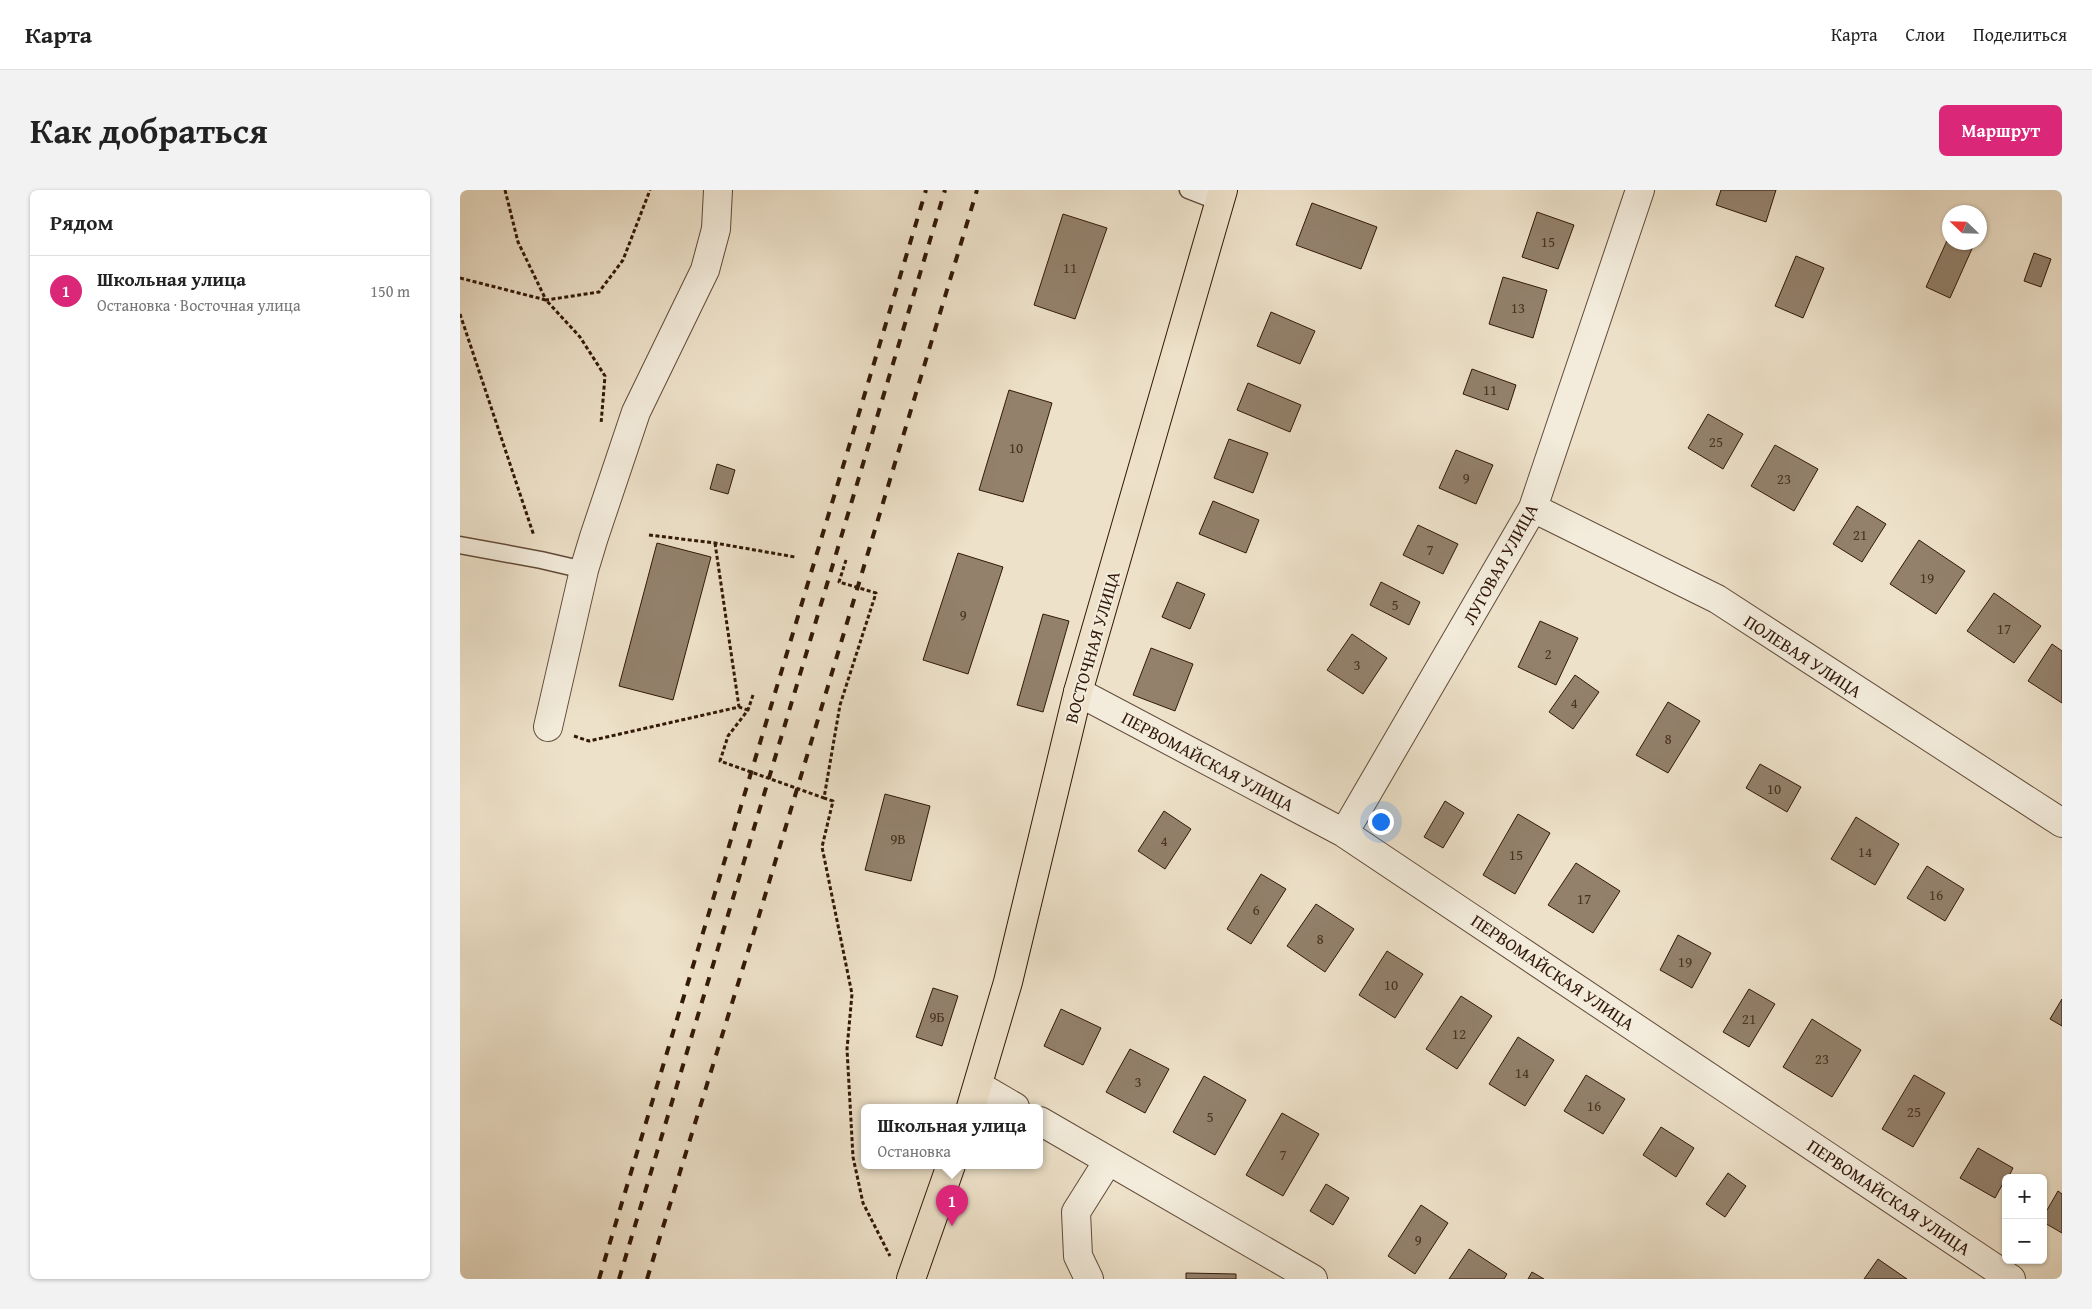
<!DOCTYPE html>
<html lang="ru">
<meta charset="utf-8">
<style>
body{margin:0;font-family:"Gentium Book Plus",serif;background:#f2f2f2;color:#222}
.controls{position:absolute;right:15px;bottom:15px;display:grid;overflow:hidden;border-radius:8px;box-shadow:0 1px 4px #0004}
.controls button{width:45px;height:45px;display:grid;place-items:center;padding:0;border:0;border-bottom:1px solid #e0e0e0;background:#fff;color:#222;font:25px sans-serif}
.compass{position:absolute;left:1482px;top:15px;width:45px;height:45px;border-radius:50%;background:#fff;box-shadow:0 1px 4px #0004;rotate:293deg}
.you{position:absolute;left:920px;top:631px;width:18px;height:18px;margin:-12px;border:4px solid #fff;border-radius:50%;background:#1a73e8;box-shadow:0 0 0 8px #1a73e833}
.badge{display:grid;place-items:center;width:32px;height:32px;border-radius:50%;background:#db2777;color:#fff;font-size:16px;font-weight:700}
.pin{position:absolute;translate:-50% -41px;filter:drop-shadow(0 1px 2px #0008)}
.pin::after{content:'';position:absolute;top:26px;width:18px;height:15px;background:inherit;clip-path:polygon(0 0,100% 0,50% 100%)}
.popup{position:absolute;left:401px;top:914px;width:182px;height:65px;box-sizing:border-box;display:grid;place-content:center;border-radius:8px;background:#fff;filter:drop-shadow(0 1px 4px #0005);font-size:16px;white-space:nowrap;color:#767676}
.popup b{font-size:19px;color:#222}
.popup::after{content:'';position:absolute;left:50%;top:100%;margin-left:-10px;border:10px solid transparent;border-top-color:#fff}
.list{margin:0;padding:0;list-style:none}
h2{display:flex;justify-content:space-between;align-items:center;height:65px;margin:0;padding:0 20px;font-size:21px}
h2 small{font-size:16px;font-weight:400;color:#767676}
.list li{display:grid;grid-template-columns:32px 1fr auto;gap:15px;align-items:center;box-sizing:border-box;height:70px;padding:0 20px;border-top:1px solid #e0e0e0}
.list b{display:block;font-size:19px;white-space:nowrap}
.list p{margin:0;font-size:16px;white-space:nowrap;color:#767676}
.list em{font-size:16px;font-style:normal;color:#767676}
.map{position:relative;flex:none;width:1602px;height:1089px;overflow:hidden;border-radius:8px}
header{display:flex;align-items:center;gap:30px;box-sizing:border-box;height:70px;padding:0 25px;background:#fff;border-bottom:1px solid #e0e0e0}
header strong{font-size:24px}
nav{display:flex;gap:28px;margin-inline-start:auto;font-size:18px}
.intro{display:flex;align-items:center;justify-content:space-between;box-sizing:border-box;height:120px;padding:0 30px}
h1{margin:0;font-size:35px}
.button{padding:12px 22px;border-radius:8px;background:#db2777;color:#fff;font-size:18px;font-weight:700}
main{display:flex;gap:30px;padding:0 30px}
aside{flex:1;background:#fff;border-radius:8px;box-shadow:0 1px 4px #0004}
.map>svg:first-child{display:block}
.building{fill:#93816c;stroke:#321808}
.lines{fill:none;stroke-linecap:round;stroke-linejoin:round}
.service-casing{stroke:#614a38;stroke-width:19}
.minor-casing{stroke:#614a38;stroke-width:30}
.primary-casing{stroke:#321808;stroke-width:30}
.path{stroke:#321808;stroke-width:3;stroke-dasharray:4 2.5;stroke-linecap:butt}
.service{stroke:#f3ecdc;stroke-width:16}
.minor{stroke:#f3ecdc;stroke-width:28}
.primary{stroke:#ede1c9;stroke-width:28}
.rail{stroke:#321808;stroke-width:4;stroke-dasharray:9 9;stroke-linecap:butt}
.labels{text-anchor:middle;dominant-baseline:central;stroke-width:4;stroke-linejoin:round;paint-order:stroke}
.number-label{font-size:15px;fill:#4a3221}
.street-label{font-size:18px;fill:#321808;stroke:#f3ecdc}
</style>
<header>
<strong>Карта</strong>
<nav><a>Карта</a><a>Слои</a><a>Поделиться</a></nav>
</header>
<div class="intro"><h1>Как добраться</h1><a class="button">Маршрут</a></div>
<main>
<aside>
<h2>Рядом<small></small></h2>
<ul class="list">
<li><span class="badge">1</span><div><b>Школьная улица</b><p>Остановка · Восточная улица</p></div><em>150 m</em></li>
</ul>
</aside>
<div class="map">
<svg width="1602" height="1089" viewBox="0 0 1602 1089">
<rect width="100%" height="100%" fill="#ede1c9"/>
<filter id="stains"><feTurbulence type="fractalNoise" baseFrequency=".004" numOctaves="4"/><feColorMatrix values="0 0 0 0 .2 0 0 0 0 .09 0 0 0 0 .02 0 0 0 .5 -.17"/></filter>
<radialGradient id="worn" r=".72"><stop offset=".6" stop-color="#630" stop-opacity="0"/><stop offset="1" stop-color="#630" stop-opacity=".3"/></radialGradient>
<path class="building" d="M1261,0H1316L1306,32L1256,15Z
M852,13L917,37L901,79L836,55Z
M1077,22L1114,35L1098,79L1062,67Z
M603,24L647,38L615,129L574,115Z
M1520,27L1525,30L1520,43Z
M1490,44V52H1515L1490,108L1466,97Z
M1574,63L1591,69L1581,97L1564,91Z
M1336,66L1364,78L1343,128L1315,116Z
M1043,87L1087,100L1073,148L1029,134Z
M811,122L855,141L840,174L797,156Z
M1012,179L1056,195L1048,220L1003,204Z
M788,193L841,215L830,242L777,220Z
M549,200L592,213L563,312L519,300Z
M1248,224L1283,244L1263,279L1228,258Z
M769,249L808,263L793,303L754,288Z
M1315,255L1358,279L1334,321L1291,296Z
M996,260L1033,275L1016,314L979,298Z
M257,274L275,280L268,304L250,299Z
M753,311L799,330L786,363L739,344Z
M1397,316L1426,334L1402,372L1373,354Z
M958,335L998,354L983,384L943,365Z
M1459,350L1505,381L1476,424L1430,394Z
M197,353L251,367L213,510L159,496Z
M498,363L543,377L508,484L463,470Z
M717,392L745,404L730,439L702,427Z
M921,392L960,412L949,435L910,415Z
M1534,403L1581,436L1554,473L1507,441Z
M583,424L609,431L583,522L557,515Z
M1080,431L1118,448L1096,495L1058,477Z
M892,444L927,468L903,504L867,480Z
M1592,454L1602,461V513L1568,491Z
M691,458L733,474L715,521L673,505Z
M1115,485L1139,502L1113,539L1089,522Z
M1208,512L1240,531L1208,583L1176,565Z
M1300,574L1341,597L1327,622L1286,598Z
M425,604L470,616L451,691L405,680Z
M985,611L1004,623L983,658L964,647Z
M704,621L731,639L705,679L678,661Z
M1058,624L1090,643L1055,704L1023,685Z
M1396,627L1439,654L1415,695L1371,669Z
M1116,673L1160,701L1133,743L1088,715Z
M1467,676L1504,699L1485,731L1447,708Z
M801,684L826,699L791,754L767,739Z
M856,714L894,739L865,782L827,756Z
M1218,745L1251,763L1232,798L1200,780Z
M927,761L963,784L935,828L899,805Z
M473,798L498,806L482,856L456,847Z
M1289,799L1315,814L1289,857L1263,842Z
M1001,806L1032,826L997,879L966,859Z
M1602,809V836L1590,829Z
M601,819L641,838L623,875L584,856Z
M1352,829L1401,860L1372,907L1323,877Z
M1058,847L1094,870L1065,916L1029,894Z
M670,859L709,879L685,923L646,902Z
M1126,885L1165,909L1143,944L1104,921Z
M1454,885L1485,903L1453,957L1422,939Z
M744,886L786,910L755,965L713,942Z
M822,923L859,944L823,1006L786,985Z
M1201,937L1234,958L1216,987L1183,965Z
M1518,958L1553,978L1548,988H1546L1535,1008L1500,988Z
M1268,983L1286,996L1265,1027L1246,1014Z
M866,994L889,1008L873,1035L850,1021Z
M1598,1001L1602,1004V1043L1583,1032V1027Z
M961,1015L988,1033L955,1084L928,1066Z
M1009,1059L1047,1084L1044,1089H989Z
M1418,1069L1447,1089H1404Z
M1072,1082L1084,1089H1068Z
M726,1083L776,1084V1089H726Z"/>
<g class="lines">
<g class="service-casing">
<path id="service" d="M728,0L759,12
M0,355L81,370L124,380"/>
</g>
<g class="minor-casing">
<path id="minor" d="M1073,318L1257,409L1602,633
M618,502L884,643L1551,1089
M88,537L124,380L134,347L176,222L245,80L256,39L258,0
M884,643L1073,318L1180,0
M519,896L555,917
M580,931L853,1089
M629,1089L618,1066L616,1022L648,971"/>
</g>
<g class="primary-casing">
<path id="primary" d="M511,917L548,792L618,502L763,0
M451,1089L491,975"/>
</g>
<path class="path" d="M45,0L58,52L86,110L139,102L163,70L190,0
M0,88L86,110L120,147L145,186L141,234
M0,124L74,346
M189,345L255,353L335,367
M255,353L279,517
M386,370L379,392L416,403L380,515L364,608L373,611L362,657L392,804L387,859L393,967L403,1013L430,1066
M293,505L288,520L268,546L260,571L364,608
M114,546L129,551L279,517L288,520"/>
<use href="#service" class="service"/>
<use href="#minor" class="minor"/>
<use href="#primary" class="primary"/>
<path class="rail" d="M139,1089L466,0
M159,1089L485,0
M187,1089L298,729L517,0"/>
</g>
<g class="labels">
<g class="number-label">
<text x="1088" y="51">15</text>
<text x="610" y="77">11</text>
<text x="1058" y="117">13</text>
<text x="1030" y="199">11</text>
<text x="1256" y="251">25</text>
<text x="556" y="257">10</text>
<text x="1006" y="287">9</text>
<text x="1324" y="288">23</text>
<text x="1400" y="344">21</text>
<text x="970" y="359">7</text>
<text x="1467" y="387">19</text>
<text x="935" y="414">5</text>
<text x="503" y="424">9</text>
<text x="1544" y="438">17</text>
<text x="1088" y="463">2</text>
<text x="897" y="474">3</text>
<text x="1114" y="512">4</text>
<text x="1208" y="548">8</text>
<text x="1314" y="598">10</text>
<text x="438" y="648">9В</text>
<text x="704" y="650">4</text>
<text x="1405" y="661">14</text>
<text x="1056" y="664">15</text>
<text x="1476" y="704">16</text>
<text x="1124" y="708">17</text>
<text x="796" y="719">6</text>
<text x="860" y="748">8</text>
<text x="1225" y="771">19</text>
<text x="931" y="794">10</text>
<text x="477" y="826">9Б</text>
<text x="1289" y="828">21</text>
<text x="999" y="843">12</text>
<text x="1362" y="868">23</text>
<text x="1062" y="882">14</text>
<text x="678" y="891">3</text>
<text x="1134" y="915">16</text>
<text x="1454" y="921">25</text>
<text x="750" y="926">5</text>
<text x="823" y="964">7</text>
<text x="958" y="1049">9</text>
</g>
<g class="street-label">
<text transform="translate(1040 374) rotate(-61)">ЛУГОВАЯ УЛИЦА</text>
<text transform="translate(632 457) rotate(-74)">ВОСТОЧНАЯ УЛИЦА</text>
<text transform="translate(1343 466) rotate(33)">ПОЛЕВАЯ УЛИЦА</text>
<text transform="translate(748 571) rotate(28)">ПЕРВОМАЙСКАЯ УЛИЦА</text>
<text transform="translate(1093 782) rotate(34)">ПЕРВОМАЙСКАЯ УЛИЦА</text>
<text transform="translate(1429 1007) rotate(34)">ПЕРВОМАЙСКАЯ УЛИЦА</text>
</g>
</g>
<rect width="100%" height="100%" filter="url(#stains)"/>
<rect width="100%" height="100%" fill="url(#worn)"/>
</svg>
<div class="controls">
<button>+</button>
<button>−</button>
</div>
<svg class="compass" viewBox="-18 -18 36 36"><path d="M0-13l5 13h-10z" fill="#e53935"/><path d="M0 13l5-13h-10z" fill="#767676"/></svg>
<div class="you"></div>
<div class="pin badge" style="left:492px;top:1036px">1</div>
<div class="popup"><b>Школьная улица</b>Остановка</div>
</div>
</main>
